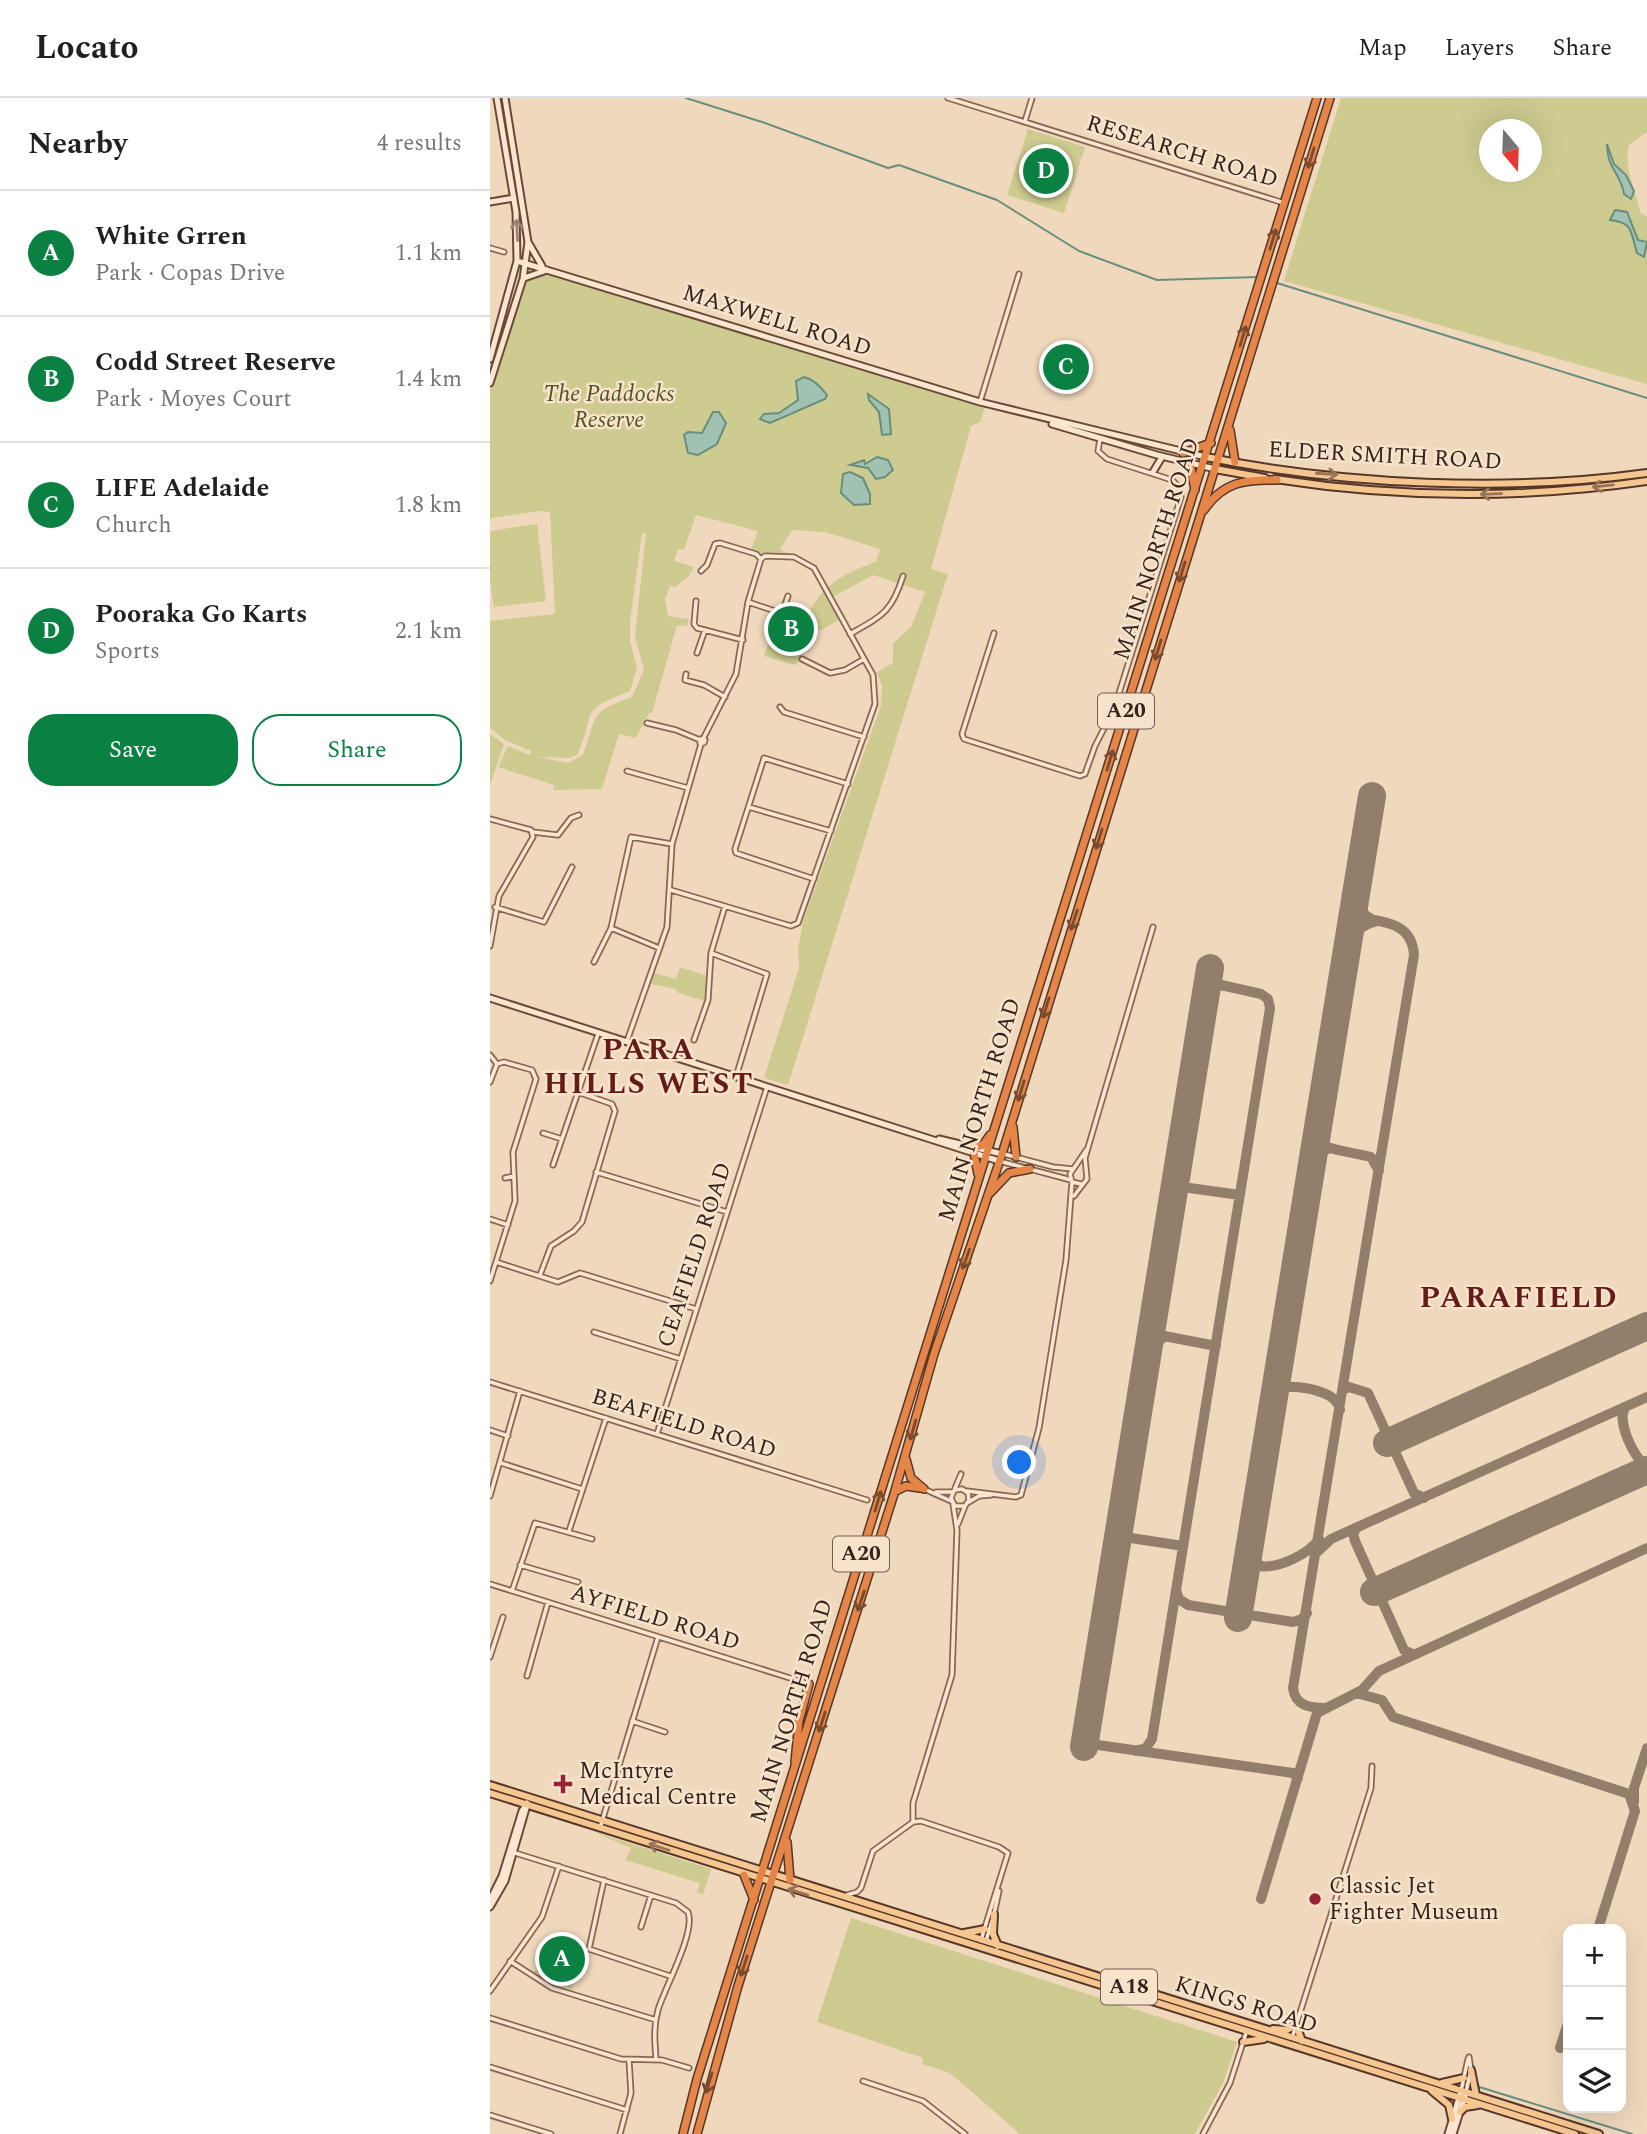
<!DOCTYPE html>
<meta charset="utf-8">
<style>
body{margin:0;font-family:Spectral,serif;background:#f6f6f6;color:#202124}
.controls{position:absolute;right:21px;bottom:21px;display:grid;overflow:hidden;border-radius:14px;box-shadow:0 7px 28px #0002}
.controls button{width:63px;height:63px;display:grid;place-items:center;padding:0;border:0;border-bottom:2px solid #e0e0e0;background:#fff;color:#202124;font:35px sans-serif}
.compass{position:absolute;left:989px;top:21px;width:63px;height:63px;border-radius:50%;background:#fff;box-shadow:0 7px 28px #0002;rotate:161deg}
.you{position:absolute;left:530px;top:1365px;width:24px;height:24px;margin:-18px;border:5px solid #fff;border-radius:50%;background:#1a73e8;box-shadow:0 0 0 10px #1a73e833}
.badge{display:grid;place-items:center;width:46px;height:46px;border-radius:50%;background:#0b8043;color:#fff;font-size:23px;font-weight:700}
.pin{position:absolute;translate:-50% -50%;border:4px solid #fff;box-shadow:0 2px 7px #0006}
.list{margin:0;padding:0;list-style:none}
h2{display:flex;justify-content:space-between;align-items:center;height:91px;margin:0;padding:0 28px;font-size:30px}
h2 small{font-size:23px;font-weight:400;color:#757577}
.list li{display:grid;grid-template-columns:46px 1fr auto;gap:21px;align-items:center;box-sizing:border-box;height:126px;padding:0 28px;border-top:2px solid #e0e0e0}
.list b{display:block;font-size:26px;white-space:nowrap}
.list p{margin:0;font-size:23px;white-space:nowrap;color:#757577}
.list em{font-size:23px;font-style:normal;color:#757577}
.actions{display:flex;gap:14px;padding:21px 28px}
.actions a{flex:1;padding:16px 0;border:2px solid #0b8043;border-radius:28px;text-align:center;font-size:24px;color:#0b8043}
.actions .main{background:#0b8043;color:#fff}
.icon{flex:none;width:38px;height:38px;fill:none;stroke:currentColor;stroke-width:2;stroke-linecap:round;stroke-linejoin:round}
.map{position:relative;flex:none;width:1157px;height:2036px;overflow:hidden}
header{display:flex;align-items:center;gap:42px;box-sizing:border-box;height:98px;padding:0 35px;background:#fff;border-bottom:2px solid #e0e0e0}
header strong{font-size:33px}
nav{display:flex;gap:38px;margin-inline-start:auto;font-size:24px}
main{display:flex}
aside{flex:1;background:#fff}
.map>svg:first-child{display:block}
.green{fill:#cecb90;fill-rule:evenodd}
.water{fill:#a1c1b2;stroke:#688e7e;stroke-width:2}
.lines{fill:none;stroke-linecap:round;stroke-linejoin:round}
.stream{stroke:#688e7e;stroke-width:2}
.taxiway{stroke:#937e6c;stroke-width:10}
.runway{stroke:#937e6c;stroke-width:28}
.street-casing{stroke:#886855;stroke-width:7}
.secondary-casing{stroke:#6a4938;stroke-width:9}
.primary-casing{stroke:#55372a;stroke-width:10}
.highway-casing{stroke:#55372a;stroke-width:10}
.street{stroke:#fae6d0;stroke-width:3.5}
.secondary{stroke:#fae6d0;stroke-width:5}
.primary{stroke:#f6c691;stroke-width:6}
.highway{stroke:#e58547;stroke-width:7}
.oneway{stroke:#7c4a2d}
.oneway2{stroke:#988476}
.oneway3{stroke:#967456}
.poi-dot{fill:#9a2237;stroke:#f7e3cc;stroke-width:2.5}
.labels{text-anchor:middle;dominant-baseline:central;stroke-width:5;stroke-linejoin:round;paint-order:stroke}
.shield{fill:#f7e3cc;stroke:#705d50;stroke-width:2}
.shield-label{font-size:21px;font-weight:bold;fill:#36231b}
.street-label{font-size:23px;fill:#36231b;stroke:#f7e3cc}
.park-label{font-size:23px;font-style:italic;fill:#505420;stroke:#f7e3cc}
.poi-label{font-size:23px;fill:#36231b;stroke:#f7e3cc;text-anchor:start}
.district-label{font-size:30px;font-weight:bold;letter-spacing:2px;fill:#651b18;stroke:#f7e3cc}
</style>
<header>
<strong>Locato</strong>
<nav><a>Map</a><a>Layers</a><a>Share</a></nav>
</header>
<main>
<aside>
<h2>Nearby<small>4 results</small></h2>
<ul class="list">
<li><span class="badge">A</span><div><b>White Grren</b><p>Park · Copas Drive</p></div><em>1.1 km</em></li>
<li><span class="badge">B</span><div><b>Codd Street Reserve</b><p>Park · Moyes Court</p></div><em>1.4 km</em></li>
<li><span class="badge">C</span><div><b>LIFE Adelaide</b><p>Church</p></div><em>1.8 km</em></li>
<li><span class="badge">D</span><div><b>Pooraka Go Karts</b><p>Sports</p></div><em>2.1 km</em></li>
</ul>
<div class="actions"><a class="main">Save</a><a>Share</a></div>
</aside>
<div class="map">
<svg width="1157" height="2036" viewBox="0 0 1157 2036">
<rect width="100%" height="100%" fill="#f0d8bc"/>
<path class="green" d="M851,0H1157V34L1139,47C1133,69 1146,92 1150,114L1157,119V286L794,183ZM1000,32H1042V74H1000Z
M538,31L595,49L574,115L517,97Z
M40,169L496,306L490,324L481,328L441,471L458,476L298,987L274,980L309,870L308,851L313,823L391,608L392,588L387,574L403,565V545L421,529L435,494L383,477L341,500L352,520L330,533L319,529L315,541L309,540L304,553L312,561L305,567L274,558L287,520L295,517L315,524C329,489 351,476 386,464L390,451L335,434L302,432L290,451L301,457H271L261,452L268,433L206,417L194,452L188,451L184,463L204,469L199,478L185,489L180,488L175,501L178,518L199,521L197,528L187,527L162,615H159L146,640L129,636L112,691L63,692L64,687L8,669L18,648L40,657L41,653L15,642L0,630V523L65,516L60,414L51,413L0,420V287L35,172ZM152,435H156L145,539L154,572L142,599C97,615 108,617 93,657L78,665L48,659L79,660L87,657C108,613 85,614 140,593L147,570L140,543V524Z
M47,426L56,503L4,509L0,483V433Z
M0,636L14,646L0,687Z
M190,869L220,879L218,904L188,895L186,891L156,885L161,874L186,881Z
M104,1734L221,1771L213,1797L207,1794L210,1785L135,1762L141,1750Z
M361,1820L747,1944L733,1985L705,2036H530L460,1975L432,1966L433,1960L327,1924Z
M68,1835L93,1843L82,1891L44,1875Z"/>
<path class="water" d="M1117,46L1124,66L1136,77L1144,93L1141,101L1134,96C1130,73 1118,74 1117,46Z
M1125,112L1137,114L1148,142L1157,144L1154,159L1147,155C1140,133 1144,125 1120,122Z
M314,279C324,281 331,289 337,297L335,301L280,325L270,321L274,316L289,315L308,302L306,283Z
M378,296L399,311L401,336L392,337L389,314L379,302Z
M223,314H229L236,325L227,346L208,357L198,355L194,337L198,334L212,335Z
M387,359L398,362L403,372L395,379L386,381L378,370L360,367L374,362L375,366Z
M360,374L373,380L380,396V406L364,407L351,395L353,376Z"/>
<g class="lines">
<path class="stream" d="M196,0L272,24L398,70L409,67L507,102L589,153L667,182L768,179
M787,185L1157,300
M986,1988L1142,2036"/>
<path class="taxiway" d="M872,757C869,779 857,808 881,821
M851,886C856,860 856,829 887,823
M712,925C714,909 713,889 732,887
M833,994C824,1058 823,1045 881,1059L889,1073
M685,1088L750,1097
M816,1104C819,1087 817,1054 838,1051
M666,1205L663,1227L669,1237L726,1248
M795,1231L789,1276L799,1289
M1147,1232L1157,1228
M656,1269L661,1247L675,1239
M853,1292L859,1289L878,1295L924,1395L934,1400
M1136,1309C1125,1320 1144,1362 1157,1368
M896,1333L907,1339L924,1332
M777,1341L785,1296L793,1289C810,1288 847,1292 850,1312
M1140,1380L1149,1378L1157,1382
M1124,1386L1146,1375L1149,1361
M765,1413L760,1454L770,1468C788,1471 819,1456 829,1441
M867,1430L863,1435L865,1443L914,1552L924,1557
M628,1438L693,1448
M827,1454L841,1441L1157,1299
M757,1467L752,1504L760,1517
M686,1492L689,1501L698,1507L803,1524L812,1521L817,1515
M892,1503L894,1491L911,1482
M866,1595L892,1602L903,1619L1139,1696L1145,1713L1108,1831
M836,1610C820,1610 805,1608 803,1590L924,857C922,826 897,824 873,820
M597,1632L600,1641L608,1647
M594,1645L803,1675L808,1680
M646,1653L656,1650L662,1641L780,910L778,901L771,896L718,884
M1144,1704V1690L1157,1650
M771,1801L827,1615L872,1592L889,1573L1157,1450
M1070,1950L1078,1925"/>
<path class="runway" d="M897,1345L1157,1228
M884,1494L1157,1372
M748,1520L882,698
M594,1649L720,870"/>
<g class="street-casing">
<path id="street" d="M458,0L794,105
M535,23L542,0
M0,150L14,154
M490,304L529,176
M211,473L217,467L225,446L230,445L266,456L271,461
M206,503L204,526L207,530L253,542
M258,504L288,514L293,512L298,498
M504,535L472,636L474,641L590,678L595,676L605,648L624,611L691,399L690,390L682,382L617,361L608,353L610,341
M360,536C392,518 402,514 413,478
M207,555L215,532
M312,561L340,575L355,572L374,561
M196,576L195,582L214,587L235,599
M290,609L294,614L374,639
M157,625L186,632L210,642
M210,641L215,642L214,645H210Z
M213,641L246,576L258,504L271,461
M137,673L198,690
M259,709L341,733
M0,721L41,732L43,739L9,798L0,848
M43,734L68,737L81,720L89,717
M324,781L246,755L245,751L274,660L358,686
M181,792L301,828L308,825L385,606L383,577L324,470L304,459L275,458L271,461
M5,809L54,824L82,769
M121,830L169,850
M221,855L277,876L246,979
M104,864L121,830L141,739L182,746
M204,942L218,902L221,855L235,808
M137,943L177,829L182,746L211,646
M0,957L7,966
M0,984L7,966
M53,1035L72,1041
M514,1056L563,1069L583,1071
M509,1063L581,1082
M63,1067L108,936
M106,1074L237,1114
M15,1080L24,1078
M591,1086L582,1084L580,1076L597,1051
M584,1098L597,1081L595,1060L663,829
M0,1121L18,1127
M6,1164L68,1184L90,1175L206,1211
M50,1177L61,1148L84,1133L92,1124L125,1013L122,1006L88,994
M0,1183L25,1103L23,1054L46,981L42,972L14,964L7,966
M104,1234L191,1261
M0,1284L377,1402
M0,1332L18,1338
M167,1336L277,989
M11,1365L92,1391
M434,1391L461,1403
M465,1392L472,1391L478,1395L479,1402L475,1408H465L461,1400L471,1376
M477,1393L526,1399L531,1397L549,1330L576,1162L582,1084
M446,1394H462
M0,1398L30,1293
M479,1404L489,1398L501,1397
M468,1426L475,1408
M79,1433L116,1320
M30,1467L88,1484
M0,1486L319,1586
M22,1493L45,1425L102,1441
M0,1559L13,1519
M37,1578L58,1504
M142,1623L175,1634
M423,1724L431,1723L509,1749L518,1755L491,1842
M110,1730L168,1539
M22,1754L186,1805L198,1814C206,1834 175,1889 168,1912C163,1929 165,1945 166,1962
M114,1782L99,1851L180,1878
M357,1797L367,1794L371,1790L383,1753L423,1724V1705L462,1577L467,1432L463,1406
M504,1816L509,1793
M151,1829L161,1797
M496,1843L502,1823
M20,1863L62,1890L166,1922
M0,1893L52,1819L69,1768
M0,1920L131,1961L172,1962L199,1970
M802,1940L881,1690L882,1668
M0,1969L137,2012
M373,1983L433,2003L475,2036
M971,1993L978,1961
M976,1994L981,1972L979,1959
M0,2017L61,2036
M130,2036L141,1995L139,1962
M713,2036L740,1985L757,1932"/>
</g>
<g class="secondary-casing">
<path id="secondary" d="M0,104L24,100
M38,144L52,168
M27,163L490,304L716,359
M34,180L57,172
M0,261L27,163L26,114L7,0
M0,285L33,181L38,144L15,0
M562,326L667,357L725,371
M663,374L672,359
M0,900L509,1063
M449,1041L512,1056
M0,1802L12,1778L32,1713L37,1705
M0,1809L15,1783L37,1707
M958,2036L971,1993
M963,2036L976,1995"/>
</g>
<g class="primary-casing">
<path id="primary" d="M716,359C852,387 1020,394 1157,375
M725,371L775,380
M785,381C908,400 1034,401 1157,383
M0,1687L1109,2036
M0,1695L1085,2036
M504,1816L503,1836L508,1848
M474,1835L495,1831
M783,1931L797,1932L806,1927L812,1943
M753,1944L774,1941
M981,1972L986,1997
M952,1985L974,1980
M942,1993L959,2007L962,2021
M970,2014L975,2009L988,2007"/>
</g>
<g class="highway-casing">
<path id="highway" d="M740,332L745,364
M693,355L721,345
M700,365L705,392
M714,412C733,384 755,381 787,382
M523,1029L526,1059
M482,1050L493,1047L500,1037
M484,1055L488,1076
M500,1095L519,1075L540,1071
M416,1361L421,1380L434,1391
M406,1393L416,1388L430,1390
M305,1664L309,1623L319,1586
M297,1744L300,1782
M254,1777L264,1802
M193,2036L207,1981L827,0
M207,2036L248,1888L404,1396L444,1256L512,1056L840,0"/>
</g>
<use href="#street" class="street"/>
<use href="#secondary" class="secondary"/>
<use href="#primary" class="primary"/>
<use href="#highway" class="highway"/>
</g>
<defs><path id="oneway-shaft" d="M-6 0H5M1.5-3L5.5 0L1.5 3" fill="none" stroke-width="1.6" stroke-linecap="round" stroke-linejoin="round" transform="scale(1.75)"/></defs>
<g class="oneway">
<use href="#oneway-shaft" transform="translate(821 60) rotate(107)"/>
<use href="#oneway-shaft" transform="translate(783 141) rotate(-73)"/>
<use href="#oneway-shaft" transform="translate(753 238) rotate(-73)"/>
<use href="#oneway-shaft" transform="translate(692 474) rotate(107)"/>
<use href="#oneway-shaft" transform="translate(668 552) rotate(107)"/>
<use href="#oneway-shaft" transform="translate(620 662) rotate(-73)"/>
<use href="#oneway-shaft" transform="translate(609 741) rotate(107)"/>
<use href="#oneway-shaft" transform="translate(584 822) rotate(108)"/>
<use href="#oneway-shaft" transform="translate(556 910) rotate(107)"/>
<use href="#oneway-shaft" transform="translate(531 993) rotate(107)"/>
<use href="#oneway-shaft" transform="translate(476 1161) rotate(110)"/>
<use href="#oneway-shaft" transform="translate(423 1332) rotate(106)"/>
<use href="#oneway-shaft" transform="translate(388 1403) rotate(-73)"/>
<use href="#oneway-shaft" transform="translate(371 1503) rotate(108)"/>
<use href="#oneway-shaft" transform="translate(332 1624) rotate(108)"/>
<use href="#oneway-shaft" transform="translate(254 1868) rotate(108)"/>
<use href="#oneway-shaft" transform="translate(219 1985) rotate(107)"/>
</g>
<use class="oneway2" href="#oneway-shaft" transform="translate(27 132) rotate(-93)"/>
<g class="oneway3">
<use href="#oneway-shaft" transform="translate(837 376) rotate(4)"/>
<use href="#oneway-shaft" transform="translate(1113 388) rotate(174)"/>
<use href="#oneway-shaft" transform="translate(1001 396) rotate(178)"/>
<use href="#oneway-shaft" transform="translate(169 1749) rotate(-162)"/>
<use href="#oneway-shaft" transform="translate(308 1794) rotate(-163)"/>
</g>
<g class="poi-dot">
<path d="M69.5 1675.5h7v7h7v7h-7v7h-7v-7h-7v-7h7z"/>
<circle cx="825" cy="1801" r="7"/>
</g>
<g class="labels">
<g class="shield">
<rect x="608" y="595.5" width="56" height="35" rx="5"/>
<rect x="343" y="1438.5" width="56" height="35" rx="5"/>
<rect x="611" y="1871.5" width="56" height="35" rx="5"/>
</g>
<g class="shield-label">
<text x="636" y="613">A20</text>
<text x="371" y="1456">A20</text>
<text x="639" y="1889">A18</text>
</g>
<g class="street-label">
<text transform="translate(692 54) rotate(17)">RESEARCH ROAD</text>
<text transform="translate(287 223) rotate(17)">MAXWELL ROAD</text>
<text transform="translate(895 358) rotate(3)">ELDER SMITH ROAD</text>
<text transform="translate(667 451) rotate(-72)">MAIN NORTH ROAD</text>
<text transform="translate(490 1012) rotate(-73)">MAIN NORTH ROAD</text>
<text transform="translate(205 1157) rotate(-72)">CEAFIELD ROAD</text>
<text transform="translate(194 1326) rotate(17)">BEAFIELD ROAD</text>
<text transform="translate(165 1520) rotate(17)">AYFIELD ROAD</text>
<text transform="translate(302 1613) rotate(-73)">MAIN NORTH ROAD</text>
<text transform="translate(756 1907) rotate(17)">KINGS ROAD</text>
</g>
<g class="park-label">
<text x="119" y="296">The Paddocks<tspan x="119" dy="26">Reserve</tspan></text>
</g>
<g class="poi-label">
<text x="89" y="1673">McIntyre<tspan x="89" dy="26">Medical Centre</tspan></text>
<text x="839" y="1788">Classic Jet<tspan x="839" dy="26">Fighter Museum</tspan></text>
</g>
<g class="district-label">
<text x="159" y="952">PARA<tspan x="159" dy="34">HILLS WEST</tspan></text>
<text x="1029" y="1200">PARAFIELD</text>
</g>
</g>
</svg>
<div class="controls">
<button>+</button>
<button>−</button>
<button><svg class="icon" aria-label="layers" viewBox="0 0 24 24"><path d="M12 4l9 5-9 5-9-5zM3 14l9 5 9-5"/></svg></button>
</div>
<svg class="compass" viewBox="-18 -18 36 36"><path d="M0-13l5 13h-10z" fill="#e53935"/><path d="M0 13l5-13h-10z" fill="#757577"/></svg>
<div class="you"></div>
<div class="pin badge" style="left:72px;top:1861px">A</div>
<div class="pin badge" style="left:301px;top:531px">B</div>
<div class="pin badge" style="left:576px;top:269px">C</div>
<div class="pin badge" style="left:556px;top:73px">D</div>
</div>
</main>
